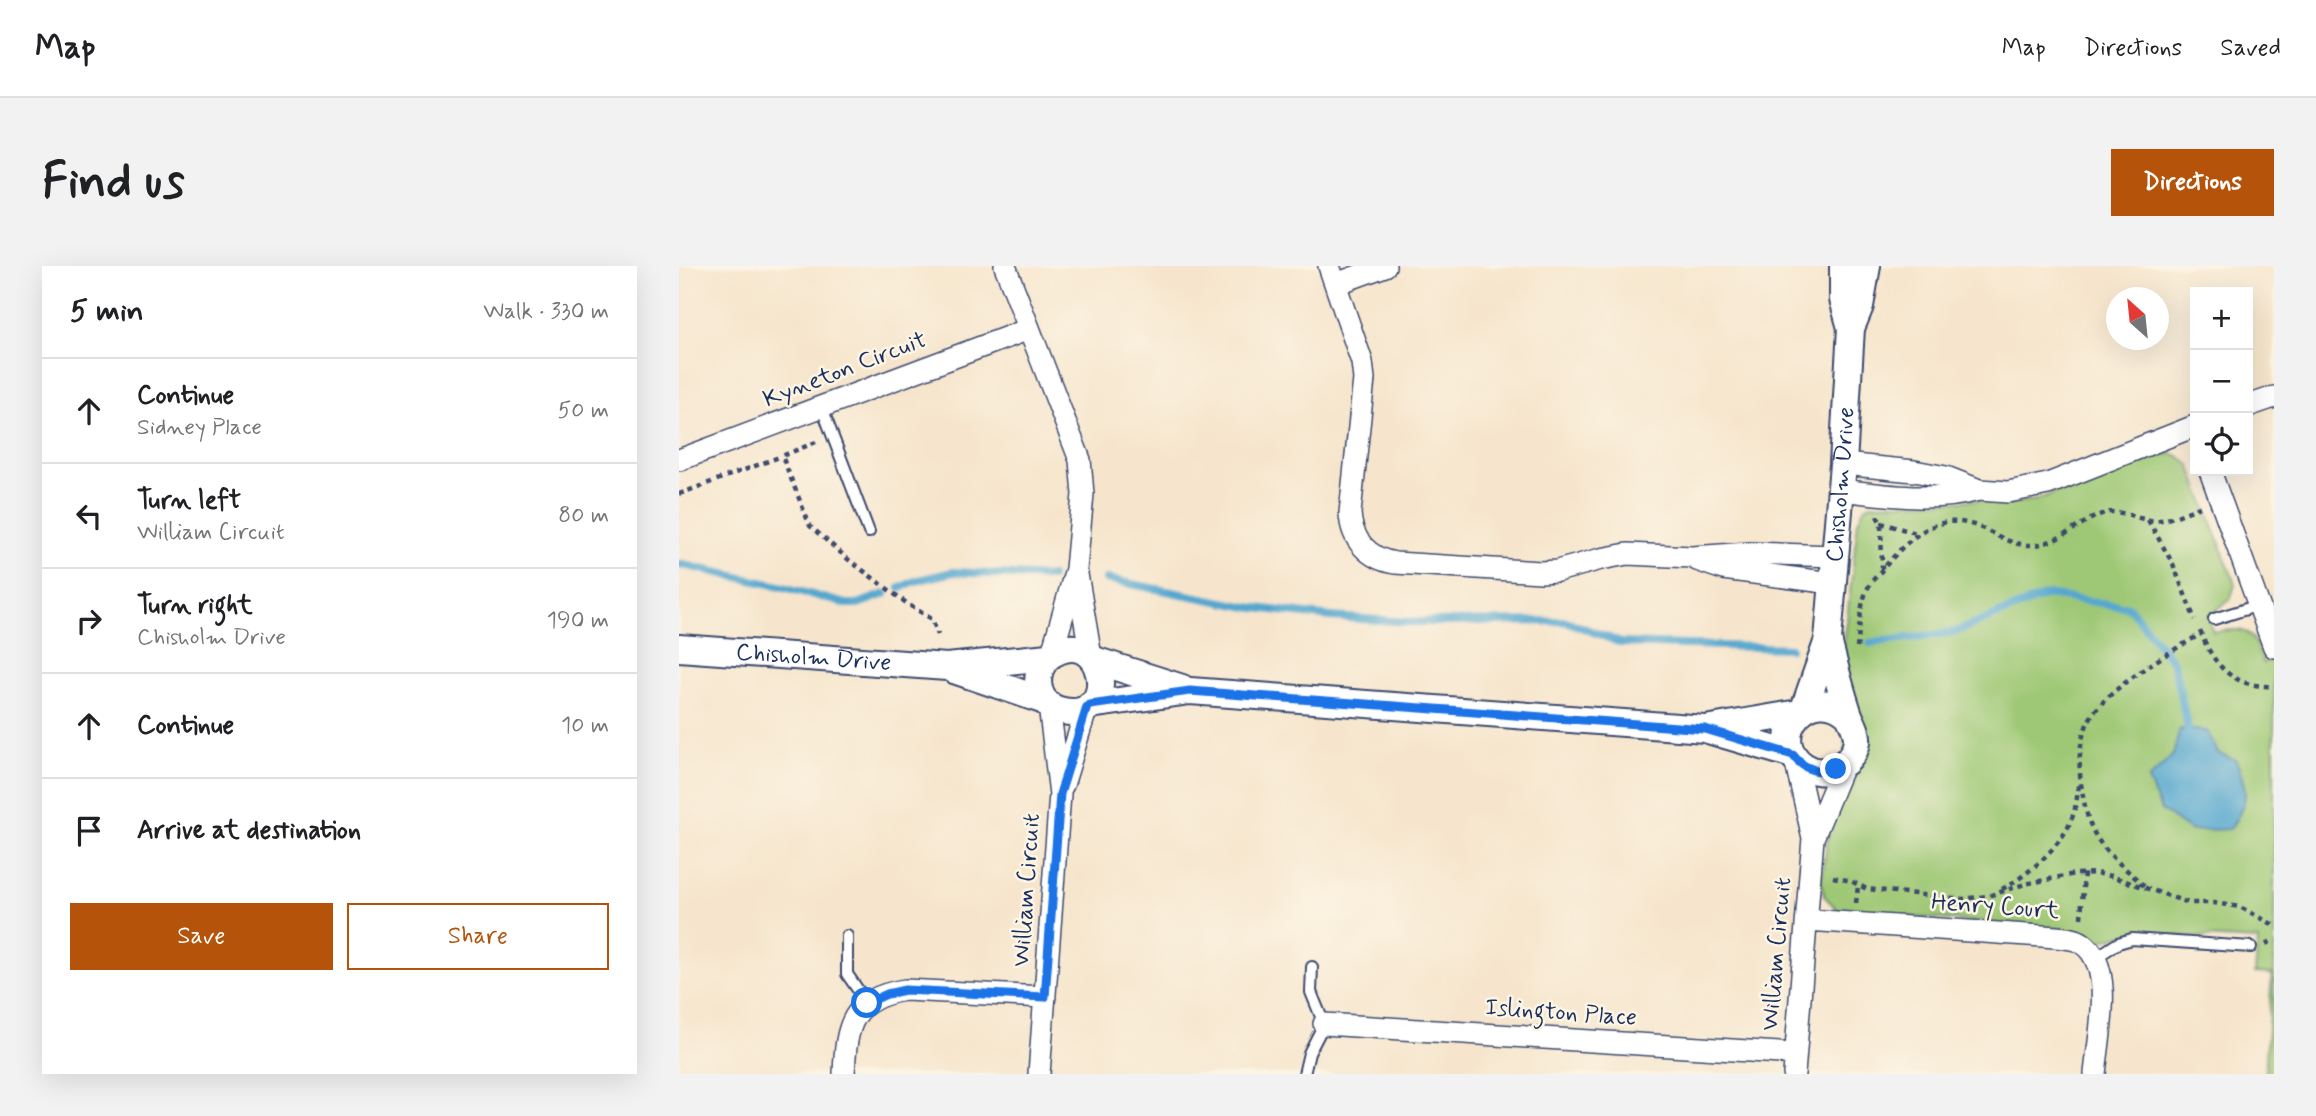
<!DOCTYPE html>
<meta charset="utf-8">
<style>
body{margin:0;font-family:Mynerve,sans-serif;background:#f2f2f2;color:#202124}
.controls{position:absolute;right:21px;top:21px;display:grid;overflow:hidden;border-radius:0px;box-shadow:0 7px 28px #0002}
.controls button{width:63px;height:63px;display:grid;place-items:center;padding:0;border:0;border-bottom:2px solid #e0e0e0;background:#fff;color:#202124;font:35px sans-serif}
.compass{position:absolute;left:1427px;top:21px;width:63px;height:63px;border-radius:50%;background:#fff;box-shadow:0 7px 28px #0002;rotate:333deg}
.stop{position:absolute;width:21px;height:21px;margin:-16px;border:5px solid #1a73e8;border-radius:50%;background:#fff}
.stop.end{background:#1a73e8;border-color:#fff;box-shadow:0 2px 7px #0008}
.list{margin:0;padding:0;list-style:none}
h2{display:flex;justify-content:space-between;align-items:center;height:91px;margin:0;padding:0 28px;font-size:30px}
h2 small{font-size:23px;font-weight:400;color:#757577}
.list li{display:grid;grid-template-columns:46px 1fr auto;gap:21px;align-items:center;box-sizing:border-box;height:105px;padding:0 28px;border-top:2px solid #e0e0e0}
.list b{display:block;font-size:26px;white-space:nowrap}
.list p{margin:0;font-size:23px;white-space:nowrap;color:#757577}
.list em{font-size:23px;font-style:normal;color:#757577}
.actions{display:flex;gap:14px;padding:21px 28px}
.actions a{flex:1;padding:16px 0;border:2px solid #b45309;border-radius:0px;text-align:center;font-size:24px;color:#b45309}
.actions .main{background:#b45309;color:#fff}
.icon{flex:none;width:38px;height:38px;fill:none;stroke:currentColor;stroke-width:2;stroke-linecap:round;stroke-linejoin:round}
.map{position:relative;flex:none;width:1595px;height:808px;overflow:hidden;border-radius:0px}
header{display:flex;align-items:center;gap:42px;box-sizing:border-box;height:98px;padding:0 35px;background:#fff;border-bottom:2px solid #e0e0e0}
header strong{font-size:33px}
nav{display:flex;gap:38px;margin-inline-start:auto;font-size:24px}
.intro{display:flex;align-items:center;justify-content:space-between;box-sizing:border-box;height:168px;padding:0 42px}
h1{margin:0;font-size:49px}
.button{padding:18px 32px;border-radius:0px;background:#b45309;color:#fff;font-size:24px;font-weight:700}
main{display:flex;gap:42px;padding:0 42px}
aside{flex:1;background:#fff;border-radius:0px;box-shadow:0 7px 28px #0002}
.map>svg:first-child{display:block}
.green{fill:#9ec874;stroke:#5c7c69;stroke-width:2}
.water{fill:#54a7cf;stroke:#386b96;stroke-width:2}
.lines{fill:none;stroke-linecap:round;stroke-linejoin:round}
.stream{stroke:#54a7cf;stroke-width:8}
.service-casing{stroke:#3c4a6e;stroke-width:14}
.minor-casing{stroke:#3c4a6e;stroke-width:24}
.tertiary-casing{stroke:#3c4a6e;stroke-width:30}
.path{stroke:#3c4a6e;stroke-width:4.5;stroke-dasharray:5 5;stroke-linecap:butt}
.service{stroke:#fff;stroke-width:10}
.minor{stroke:#fff;stroke-width:21}
.tertiary{stroke:#fff;stroke-width:26}
.route{stroke:#1a73e8;stroke-width:9}
.labels{text-anchor:middle;dominant-baseline:central;stroke-width:5;stroke-linejoin:round;paint-order:stroke}
.street-label{font-size:24px;fill:#1b2f5e;stroke:#fcf5e5}
</style>
<header>
<strong>Map</strong>
<nav><a>Map</a><a>Directions</a><a>Saved</a></nav>
</header>
<div class="intro"><h1>Find us</h1><a class="button">Directions</a></div>
<main>
<aside>
<h2>5 min<small>Walk · 330 m</small></h2>
<ul class="list">
<li><svg class="icon" aria-label="ahead" viewBox="0 0 24 24"><path d="M12 20V5M6 11l6-6 6 6"/></svg><div><b>Continue</b><p>Sidney Place</p></div><em>50 m</em></li>
<li><svg class="icon" aria-label="left" viewBox="0 0 24 24"><path d="M17 20v-9H6M10 6l-5 5 5 5"/></svg><div><b>Turn left</b><p>William Circuit</p></div><em>80 m</em></li>
<li><svg class="icon" aria-label="right" viewBox="0 0 24 24"><path d="M7 20v-9h11M14 6l5 5-5 5"/></svg><div><b>Turn right</b><p>Chisholm Drive</p></div><em>190 m</em></li>
<li><svg class="icon" aria-label="ahead" viewBox="0 0 24 24"><path d="M12 20V5M6 11l6-6 6 6"/></svg><div><b>Continue</b></div><em>10 m</em></li>
<li><svg class="icon" aria-label="arrive" viewBox="0 0 24 24"><path d="M6 21V4h12l-3 4 3 4H6"/></svg><div><b>Arrive at destination</b></div></li>
</ul>
<div class="actions"><a class="main">Save</a><a>Share</a></div>
</aside>
<div class="map">
<svg width="1595" height="808" viewBox="0 0 1595 808">
<rect width="100%" height="100%" fill="#fcf5e5"/>
<filter id="ink" filterUnits="userSpaceOnUse"><feTurbulence type="fractalNoise" baseFrequency=".0143" numOctaves="2"/><feDisplacementMap in="SourceGraphic" scale="14" xChannelSelector="R" yChannelSelector="G"/><feConvolveMatrix kernelMatrix="1 2 1 2 8 2 1 2 1" color-interpolation-filters="sRGB"/></filter>
<filter id="wash" filterUnits="userSpaceOnUse"><feTurbulence type="fractalNoise" baseFrequency=".00686" numOctaves="4" result="noise"/><feDisplacementMap in="SourceGraphic" scale="28" xChannelSelector="R" yChannelSelector="G"/><feGaussianBlur stdDeviation="1.57" result="paint"/><feColorMatrix in="noise" values="0 0 0 0 0 0 0 0 0 0 0 0 0 0 0 0 0 1.4 0 .05"/><feComposite in="paint" operator="in"/></filter>
<g filter="url(#wash)">
<rect width="100%" height="100%" fill="#f6e5cc"/>
<path class="green" d="M1484,187L1498,189L1511,199L1556,318L1551,334L1529,350L1534,366C1569,361 1573,363 1584,397L1595,393V808H1586L1593,708L1576,707L1579,674L1451,667L1419,675L1405,667L1387,663L1160,645L1146,631L1142,617L1151,557L1167,513L1164,389L1179,255L1185,242L1192,238L1300,234L1334,237L1357,234Z"/>
<path class="water" d="M1501,463L1528,465L1539,487L1557,494C1569,527 1571,533 1551,563L1512,565L1482,544L1469,514L1494,489Z"/>
<g class="lines">
<path class="stream" d="M0,298L105,321L167,338H179L206,328
M427,313L569,341L652,351L731,356L887,355L942,377L1111,382
M221,322L236,315L274,306L372,311
M1191,377L1276,366L1368,329L1450,341L1494,396L1511,472"/>
</g>
</g>
<g filter="url(#ink)">
<g class="lines">
<g class="service-casing">
<path id="service" d="M143,142L190,266
M1535,353L1580,339
M168,670V708L188,737
M1416,692L1439,677L1453,673L1572,681
M625,808L630,787L645,758L632,726L633,701"/>
</g>
<g class="minor-casing">
<path id="minor" d="M326,0L401,194L404,228L397,303L373,387
M650,0L683,96L685,113L671,247C672,274 690,293 716,297L862,306L878,305L922,293L948,288L1013,291L1071,287L1155,290
M657,18L706,0
M1569,140L1595,131
M0,194L350,63
M1164,198L1235,205L1267,211L1300,224L1329,226L1369,218L1516,160
M1531,205L1595,381
M1161,224C1207,229 1255,237 1300,224
M1018,294L1044,303L1153,317
M398,308L412,391
M384,519L408,441
M1134,572L1164,500
M1128,654L1377,671C1385,672 1396,672 1403,677C1437,700 1419,773 1416,808
M645,758L1116,788
M165,808C167,760 172,732 226,724L366,731
M360,808L381,528L370,439
M1115,808L1134,572L1116,493"/>
</g>
<g class="tertiary-casing">
<g id="tertiary">
<path d="M1164,0V33L1172,62"/>
<path d="M1149,374C1155,398 1161,422 1169,446C1172,456 1179,464 1178,476C1176,488 1167,499 1155,503C1145,507 1134,506 1125,500C1084,473 1131,412 1170,449"/>
<path id="s1" d="M0,382L268,401L369,391C424,351 445,457 384,445C357,440 352,409 369,391"/>
<path d="M415,394L503,422"/>
<path d="M275,404L366,435"/>
<path d="M411,439L511,425L1026,463L1114,489"/>
<path id="s2" d="M1125,443L1149,374L1164,198L1172,62L1181,40L1188,0"/>
<path d="M1032,462L1120,447"/>
</g>
</g>
<path class="path" d="M137,176L103,190L131,260L170,294L230,339L253,353L259,369
M0,228L103,190
M1198,250L1202,257L1203,303
M1469,254L1494,298L1516,354
M1202,257L1237,267
M1521,365C1535,400 1554,422 1595,420
M1178,382C1181,363 1180,338 1190,320C1193,314 1199,309 1203,304C1224,279 1251,249 1287,257C1308,261 1329,280 1351,279C1380,279 1398,257 1423,248C1439,242 1455,252 1470,254C1486,257 1506,246 1521,241
M1154,611L1172,615L1188,623L1283,633L1309,630L1346,618L1396,608L1417,607L1432,610L1510,637H1535L1561,641L1595,659
M1465,620C1450,605 1432,592 1420,575C1409,559 1406,542 1403,524C1399,501 1399,472 1412,451C1429,422 1492,385 1522,368
M1323,623C1348,610 1384,579 1393,552C1397,542 1398,530 1400,519
M1177,637L1179,620
M1402,652L1405,607
M1587,678L1595,673"/>
<use href="#service" class="service"/>
<use href="#minor" class="minor"/>
<use href="#tertiary" class="tertiary"/>
</g>
</g>
<g class="lines" filter="url(#ink)">
<path class="route" d="M188,737L208,728L226,724L366,731L381,528L408,441L411,439L511,425L1026,463L1114,489C1125,504 1139,508 1157,503"/>
</g>
<g class="labels">
<g class="street-label">
<text transform="translate(166 104) rotate(-21)">Kyneton Circuit</text>
<text stroke="none"><textPath href="#s2" startOffset="229">Chisholm Drive</textPath></text>
<text stroke="none"><textPath href="#s1" startOffset="135">Chisholm Drive</textPath></text>
<text transform="translate(348 624) rotate(-86)">William Circuit</text>
<text transform="translate(1316 641) rotate(4)">Henry Court</text>
<text transform="translate(1098 688) rotate(-85)">William Circuit</text>
<text transform="translate(882 747) rotate(4)">Islington Place</text>
</g>
</g>
</svg>
<div class="controls">
<button>+</button>
<button>−</button>
<button><svg class="icon" aria-label="locate" viewBox="0 0 24 24"><circle cx="12" cy="12" r="6"/><path d="M12 2v4M12 18v4M2 12h4M18 12h4"/></svg></button>
</div>
<svg class="compass" viewBox="-18 -18 36 36"><path d="M0-13l5 13h-10z" fill="#e53935"/><path d="M0 13l5-13h-10z" fill="#757577"/></svg>
<div class="stop" style="left:188px;top:737px"></div>
<div class="stop end" style="left:1157px;top:503px"></div>
</div>
</main>
